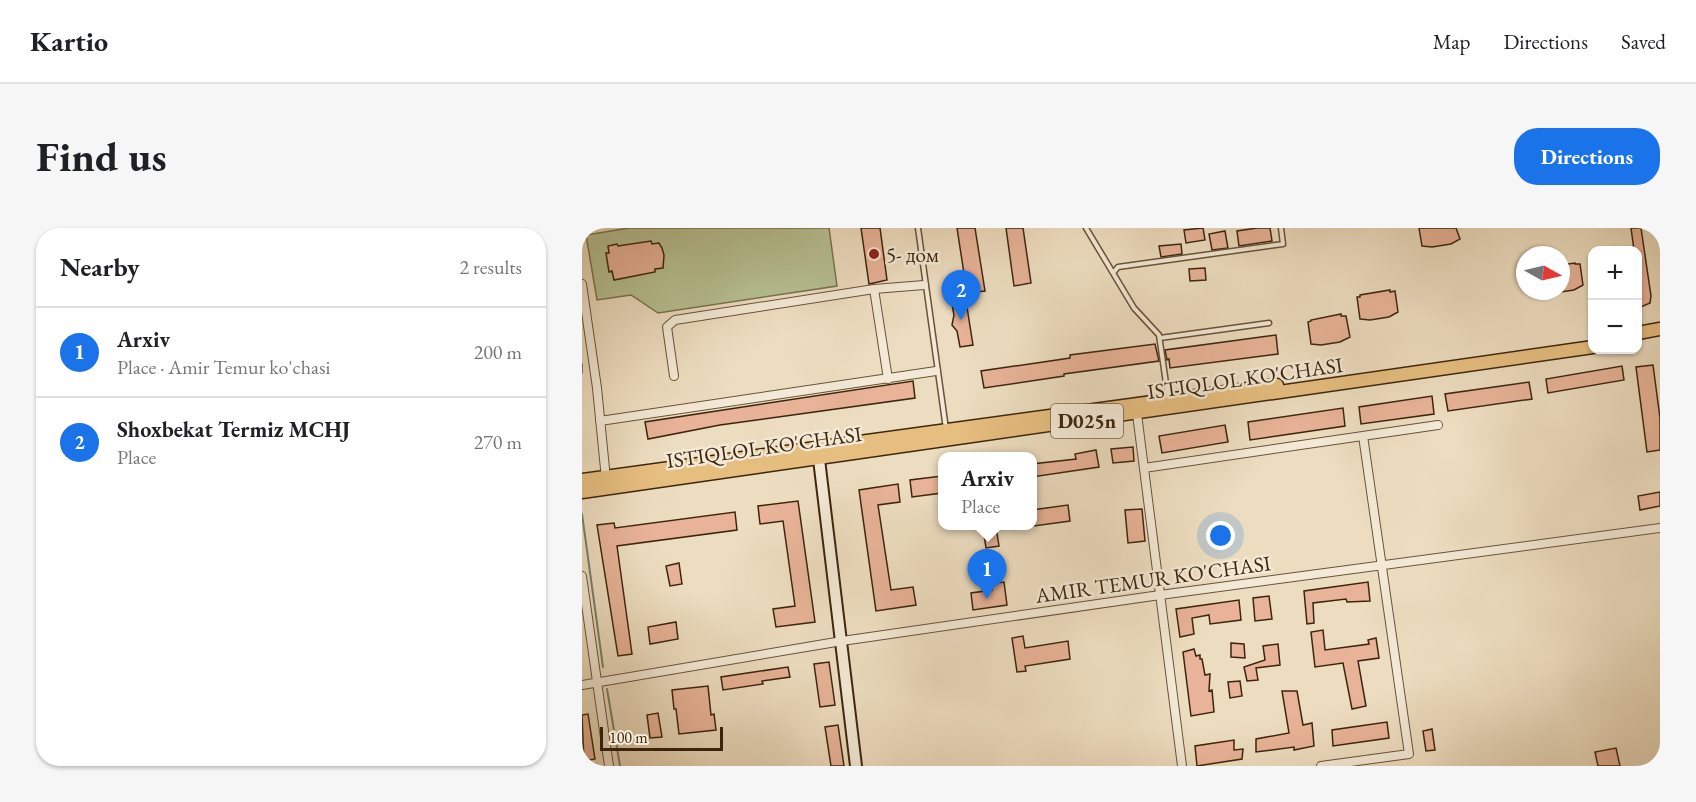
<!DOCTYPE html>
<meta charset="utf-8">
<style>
body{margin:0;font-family:"EB Garamond",serif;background:#f6f6f6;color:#202124}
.controls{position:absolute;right:18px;top:18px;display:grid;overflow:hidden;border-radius:12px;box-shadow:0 2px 4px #0004}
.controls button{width:54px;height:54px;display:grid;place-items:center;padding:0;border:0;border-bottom:2px solid #e0e0e0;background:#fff;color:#202124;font:30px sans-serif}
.compass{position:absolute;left:934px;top:18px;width:54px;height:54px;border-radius:50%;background:#fff;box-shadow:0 2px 4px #0004;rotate:98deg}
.scale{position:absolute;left:18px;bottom:15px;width:123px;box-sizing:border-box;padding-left:6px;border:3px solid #3d250d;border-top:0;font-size:16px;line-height:21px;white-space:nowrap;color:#3d250d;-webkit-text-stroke:4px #f3e9d6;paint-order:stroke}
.you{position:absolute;left:639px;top:308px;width:21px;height:21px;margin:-15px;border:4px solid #fff;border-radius:50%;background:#1a73e8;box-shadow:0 0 0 9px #1a73e833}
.badge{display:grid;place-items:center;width:39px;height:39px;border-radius:50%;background:#1a73e8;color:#fff;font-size:20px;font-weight:700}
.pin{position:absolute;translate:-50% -50px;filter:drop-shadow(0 2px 3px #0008)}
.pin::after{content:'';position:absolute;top:32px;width:21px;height:18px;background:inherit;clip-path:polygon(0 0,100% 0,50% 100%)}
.popup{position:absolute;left:356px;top:224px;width:99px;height:78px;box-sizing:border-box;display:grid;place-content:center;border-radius:12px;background:#fff;filter:drop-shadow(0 2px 4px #0005);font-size:20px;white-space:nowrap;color:#757577}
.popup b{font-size:22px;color:#202124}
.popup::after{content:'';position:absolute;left:50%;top:100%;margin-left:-12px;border:12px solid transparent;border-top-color:#fff}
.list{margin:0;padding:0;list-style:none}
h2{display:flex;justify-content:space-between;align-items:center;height:78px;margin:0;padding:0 24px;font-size:26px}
h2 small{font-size:20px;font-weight:400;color:#757577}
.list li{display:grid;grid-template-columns:39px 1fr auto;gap:18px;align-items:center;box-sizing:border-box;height:90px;padding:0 24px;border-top:2px solid #e0e0e0}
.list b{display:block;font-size:22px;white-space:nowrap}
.list p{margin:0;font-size:20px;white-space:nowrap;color:#757577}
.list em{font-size:20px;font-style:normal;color:#757577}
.map{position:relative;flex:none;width:1078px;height:538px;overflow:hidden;border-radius:24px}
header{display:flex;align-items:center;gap:36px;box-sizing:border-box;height:84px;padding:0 30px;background:#fff;border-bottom:2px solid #e0e0e0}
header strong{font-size:28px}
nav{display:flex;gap:33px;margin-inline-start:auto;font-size:21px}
.intro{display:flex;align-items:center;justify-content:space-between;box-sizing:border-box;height:144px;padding:0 36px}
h1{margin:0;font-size:42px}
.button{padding:15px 27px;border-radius:24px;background:#1a73e8;color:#fff;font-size:21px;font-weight:700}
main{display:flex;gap:36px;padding:0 36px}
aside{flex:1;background:#fff;border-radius:24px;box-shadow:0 2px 4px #0004}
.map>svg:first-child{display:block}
.green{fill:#b7c193;stroke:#7a7350;stroke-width:1.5}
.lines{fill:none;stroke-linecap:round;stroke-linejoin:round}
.stream{stroke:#75806e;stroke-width:2}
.building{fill:#e8b398;stroke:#3d250d;stroke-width:1.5}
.lane-casing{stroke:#69533a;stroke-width:7}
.street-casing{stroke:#69533a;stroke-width:10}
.secondary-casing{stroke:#3d250d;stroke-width:14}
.primary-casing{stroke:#3d250d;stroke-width:15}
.lane{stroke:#f3e9d6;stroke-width:4}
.street{stroke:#f3e9d6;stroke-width:8}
.secondary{stroke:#f3e9d6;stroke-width:10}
.primary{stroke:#e6be80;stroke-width:12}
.poi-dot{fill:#8f2418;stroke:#f3e9d6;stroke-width:2}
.labels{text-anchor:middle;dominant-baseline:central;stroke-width:5;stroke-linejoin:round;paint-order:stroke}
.shield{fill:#f3e9d6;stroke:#746049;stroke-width:1.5}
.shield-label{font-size:20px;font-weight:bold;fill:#3d250d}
.poi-label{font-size:21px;fill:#3d250d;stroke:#f3e9d6;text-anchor:start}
.street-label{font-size:21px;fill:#3d250d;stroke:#f3e9d6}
</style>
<header>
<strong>Kartio</strong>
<nav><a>Map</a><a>Directions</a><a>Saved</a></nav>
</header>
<div class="intro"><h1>Find us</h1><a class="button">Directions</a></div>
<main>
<aside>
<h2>Nearby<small>2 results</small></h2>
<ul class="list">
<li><span class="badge">1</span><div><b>Arxiv</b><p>Place · Amir Temur ko'chasi</p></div><em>200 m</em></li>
<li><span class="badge">2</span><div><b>Shoxbekat Termiz MCHJ</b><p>Place</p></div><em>270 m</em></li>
</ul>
</aside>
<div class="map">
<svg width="1078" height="538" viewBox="0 0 1078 538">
<rect width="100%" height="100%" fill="#edddc0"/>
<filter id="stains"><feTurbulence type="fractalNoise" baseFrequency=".00333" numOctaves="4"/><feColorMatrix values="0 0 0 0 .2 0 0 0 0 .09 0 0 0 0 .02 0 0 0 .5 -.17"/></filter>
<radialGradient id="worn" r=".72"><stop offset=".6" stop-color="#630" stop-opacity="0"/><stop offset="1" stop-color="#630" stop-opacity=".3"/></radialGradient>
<path class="green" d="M47,0H247L255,58L76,85L49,67L15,72L4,7Z"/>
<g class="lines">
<path class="stream" d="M0,136V145
M0,286L21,439
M25,461L38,538"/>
</g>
<path class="building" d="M279,0H298L305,52L287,56Z
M375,0H393L403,63L385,65Z
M424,0H441L449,55L432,58Z
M621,0L623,12L604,15L602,2Z
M675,0H688L690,13L657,18L655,3Z
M837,0H874L878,11L869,16L850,19L840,18Z
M1049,0H1059L1069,68L1068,75L1059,79L1056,51V22H1052Z
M643,3L646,20L630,22L627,6Z
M69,13L70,16L77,15L80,20L82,27L81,40L73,41V44L32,52L30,43L27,44L24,25H27L26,18L35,16L36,18Z
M599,16L600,26L579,29L577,18Z
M993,35V36H998L1001,57L992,62L979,64V37Z
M623,40L624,52L608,53L607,41Z
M808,62V64L813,63L816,84L807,89L788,92L778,91L775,69H778V67Z
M384,73L391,117L378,119L375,103L370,97L372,87L370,76Z
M759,86V88H764L768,109L758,114L739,117L729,116L726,94L729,93V92Z
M694,107L696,126L588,140L587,131L585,132L583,122Z
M573,116L577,133L482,146V148L402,160L399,143L488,130V127Z
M1071,137L1078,190V222L1065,224L1054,139Z
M1040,138L1042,152L966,165L964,151Z
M331,153L333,170L138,197L66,211L63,194Z
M947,154L950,171L866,183L863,166Z
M850,168L852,186L779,196L777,179Z
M761,180L763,198L668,212L666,194Z
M643,197L646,214L580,225L577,208Z
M551,219L552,233L531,235L529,221Z
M514,222L517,239L450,249V236L494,231L493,226Z
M360,248V265L330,269L328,252Z
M316,256L318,274L296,277L309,362L331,359L334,377L294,383L277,262Z
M1078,264V278L1058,282L1056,268Z
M216,273L233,394L194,399L191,381L213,378L201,293L178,296L176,278Z
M486,277L488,293L452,298L450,282Z
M560,281L563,313L546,315L543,282Z
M153,284L155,302L35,318L50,426L36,428L15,297L32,295L33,300Z
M414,299L417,318L404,320L401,301Z
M97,335L100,356L88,358L84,338Z
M422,354L425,377L391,382L389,365L410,362L409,356Z
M786,354L788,373L765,374L764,371L731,375L732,395L725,396L722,363Z
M687,368L690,391L673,393L671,370Z
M657,372L659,392L628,396L627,387L610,390L612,406L598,409L594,381Z
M94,394L96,411L68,416L66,399Z
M741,402L743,422L787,416L786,412L794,410L797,430L776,433L784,478L770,481L761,435L733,439L729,404Z
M441,408L443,420L486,413L488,431L443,438L444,443L435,444L430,410Z
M649,415L662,416L663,430L649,429Z
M696,416L698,437L674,440L676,452L665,453L662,439L683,432L681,418Z
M612,421L614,428L618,427V431H620L623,447L628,446L627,463L630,462L632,484L609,488L601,424Z
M247,434L253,477L238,479L232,436Z
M206,439L208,449L180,453L181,456L141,462L139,449Z
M658,453L660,468L648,470L646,454Z
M126,458L129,487L132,486L134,502L97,506L94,481H92L90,462Z
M700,463H715L721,497L730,495L732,518L712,522V519L674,524V511L707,505Z
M76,485L80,509L68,510L65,487Z
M6,486L13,531L2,533L0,487Z
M805,494L807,510L751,518L750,502Z
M256,497L262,538H249L243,499Z
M850,501L853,522L844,523L841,503Z
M652,512V522L661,521L660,531L615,538L613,518Z
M1034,520L1038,538H1016L1013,524Z"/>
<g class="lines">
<g class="lane-casing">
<path id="lane" d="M336,0L364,201
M504,0L552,80L577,107L586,169
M531,45L536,39L701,16L699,0
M578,110L687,95"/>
</g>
<g class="street-casing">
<path id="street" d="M0,56L15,160L24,251
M292,61L306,151
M92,148L85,99L93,92L292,61L342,57
M555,186L600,538
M18,193L354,143
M562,240L856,197
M0,348L27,538
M0,457L260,413L578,367L1078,300
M739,538L827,526L781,208"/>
</g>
<g class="secondary-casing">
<path id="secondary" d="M236,223L274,538"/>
</g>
<g class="primary-casing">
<path id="primary" d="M1056,105L1078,101
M0,252L695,157
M0,264L1011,119"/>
</g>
<use href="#lane" class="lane"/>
<use href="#street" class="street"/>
<use href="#secondary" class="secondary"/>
<use href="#primary" class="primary"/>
</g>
<circle class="poi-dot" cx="292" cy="26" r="6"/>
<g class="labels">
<rect class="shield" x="469" y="176" width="72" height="34" rx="4.5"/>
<g class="shield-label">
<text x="505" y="193">D025n</text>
</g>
<g class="poi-label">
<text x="304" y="26">5- дом</text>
</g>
<g class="street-label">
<text transform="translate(663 150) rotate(-8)">ISTIQLOL KO'CHASI</text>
<text transform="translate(182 219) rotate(-8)">ISTIQLOL KO'CHASI</text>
<text transform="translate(571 351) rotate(-8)">AMIR TEMUR KO'CHASI</text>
</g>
</g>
<rect width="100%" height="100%" filter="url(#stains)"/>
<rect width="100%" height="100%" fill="url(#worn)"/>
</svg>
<div class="controls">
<button>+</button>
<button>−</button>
</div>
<svg class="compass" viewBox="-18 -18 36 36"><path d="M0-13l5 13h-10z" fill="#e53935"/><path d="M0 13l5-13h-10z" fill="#757577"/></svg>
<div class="scale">100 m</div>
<div class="you"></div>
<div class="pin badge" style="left:405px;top:371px">1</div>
<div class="popup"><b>Arxiv</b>Place</div>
<div class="pin badge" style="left:379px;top:92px">2</div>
</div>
</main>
